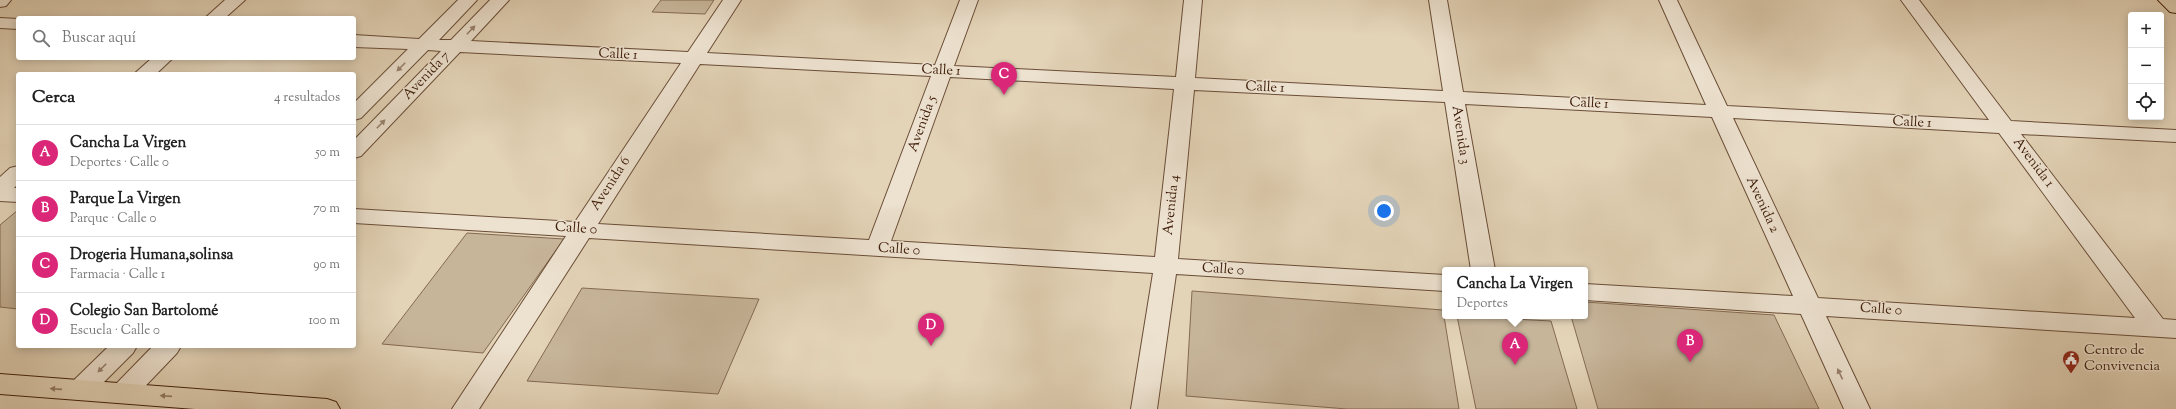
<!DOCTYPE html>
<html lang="es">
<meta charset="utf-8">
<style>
body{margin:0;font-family:"Sorts Mill Goudy",serif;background:#f2f2f2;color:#222}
.controls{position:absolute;right:12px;top:12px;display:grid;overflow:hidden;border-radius:4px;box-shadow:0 2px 10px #0003}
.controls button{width:36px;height:36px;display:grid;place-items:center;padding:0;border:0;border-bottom:1px solid #e0e0e0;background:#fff;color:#222;font:20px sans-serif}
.you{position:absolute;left:1384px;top:211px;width:14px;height:14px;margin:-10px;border:3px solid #fff;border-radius:50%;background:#1a73e8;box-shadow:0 0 0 6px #1a73e833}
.badge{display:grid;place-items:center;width:26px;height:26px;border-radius:50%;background:#db2777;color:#fff;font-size:13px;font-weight:700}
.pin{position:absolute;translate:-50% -33px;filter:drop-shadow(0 1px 2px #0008)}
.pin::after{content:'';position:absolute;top:21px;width:14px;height:12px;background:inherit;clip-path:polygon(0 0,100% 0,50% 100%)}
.popup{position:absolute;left:1442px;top:267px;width:146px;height:52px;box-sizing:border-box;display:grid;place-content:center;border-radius:4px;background:#fff;filter:drop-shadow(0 1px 3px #0005);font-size:13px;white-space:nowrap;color:#767676}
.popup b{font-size:15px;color:#222}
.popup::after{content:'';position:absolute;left:50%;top:100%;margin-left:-8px;border:8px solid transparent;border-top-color:#fff}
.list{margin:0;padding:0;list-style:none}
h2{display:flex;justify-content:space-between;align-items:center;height:52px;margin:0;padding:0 16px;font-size:17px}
h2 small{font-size:13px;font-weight:400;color:#767676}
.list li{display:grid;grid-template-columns:26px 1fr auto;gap:12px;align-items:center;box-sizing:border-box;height:56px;padding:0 16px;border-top:1px solid #e0e0e0}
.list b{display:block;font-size:15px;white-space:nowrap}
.list p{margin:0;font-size:13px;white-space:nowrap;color:#767676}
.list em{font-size:13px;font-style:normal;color:#767676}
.icon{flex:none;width:22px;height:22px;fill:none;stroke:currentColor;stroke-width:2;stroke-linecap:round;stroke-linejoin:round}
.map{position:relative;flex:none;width:2176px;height:409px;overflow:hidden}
.search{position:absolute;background:#fff;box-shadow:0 2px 10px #0003;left:16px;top:16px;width:340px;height:44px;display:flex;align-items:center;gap:10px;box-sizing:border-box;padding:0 14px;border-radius:4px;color:#767676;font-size:15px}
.panel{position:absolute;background:#fff;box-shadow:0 2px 10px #0003;left:16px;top:72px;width:340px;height:276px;border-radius:4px}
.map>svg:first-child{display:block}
.green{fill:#c7b59a;stroke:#846a53}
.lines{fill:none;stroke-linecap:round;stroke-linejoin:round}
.minor-casing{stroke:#6a4d37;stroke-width:2}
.major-casing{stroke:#41200c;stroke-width:2}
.minor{fill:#ede2d0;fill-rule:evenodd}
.major{fill:#e3d3b7;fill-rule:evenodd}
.oneway{fill:#97816e}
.oneway2{fill:#927a62}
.labels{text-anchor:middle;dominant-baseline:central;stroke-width:3;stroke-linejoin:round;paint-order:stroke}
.street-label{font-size:14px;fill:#41200c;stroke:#ede2d0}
.poi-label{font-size:14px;fill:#41200c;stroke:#ede2d0;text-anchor:start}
</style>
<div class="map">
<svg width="2176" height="409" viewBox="0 0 2176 409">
<rect width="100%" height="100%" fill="#e3d3b7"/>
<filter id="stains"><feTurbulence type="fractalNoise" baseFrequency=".005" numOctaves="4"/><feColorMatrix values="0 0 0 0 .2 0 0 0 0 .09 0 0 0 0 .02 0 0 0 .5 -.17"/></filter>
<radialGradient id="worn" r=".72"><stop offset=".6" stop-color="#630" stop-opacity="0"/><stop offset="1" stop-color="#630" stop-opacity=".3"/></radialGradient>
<path class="green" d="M661,0H714L705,14L652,12Z
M18,210V309L0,307V225Z
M467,233L564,239L483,353L382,344Z
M582,288L759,299L718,394L527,381Z
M1192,291L1443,310L1459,409H1347L1186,396Z
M1585,302L1774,315L1819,409H1598L1571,316H1585Z
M1457,316L1551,321L1577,409H1476Z"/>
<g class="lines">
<g class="minor-casing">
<path id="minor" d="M0,0H11L6,6L0,7Z
M225,0H245L225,18H205Z
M458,0H477L439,40H451L490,0H509L471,41L688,52L723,0H741L707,53L935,65L960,0H978L954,66L1176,77L1184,0H1202L1195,78L1443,91L1429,0H1447L1463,92L1706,105L1659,0H1677L1727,106L1989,120L1901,0H1919L2011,121L2176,130V142L2021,134L2163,319L2176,320V338L1826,316L1870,409H1844L1801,314L1585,300V284L1793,296L1712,117L1465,104L1495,270H1471L1445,102L1194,90L1178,259L1445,275V291L1176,274L1157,409H1131L1153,273L589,238L479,409H452L566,236L354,223V209L575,222L681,63L460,52L361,156L354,158V140L441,51L428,50L361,118L354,120V103L408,49L354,47V35L419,39ZM700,64L931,76L869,240L598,224ZM950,77L1174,89L1155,257L891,241ZM1733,118L1999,133L2135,318L1818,298Z
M0,18L18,19V29L0,28Z
M152,58H173L156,74H134Z
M18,166V184L14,188H18V202L0,201V177L10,168Z
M109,346H137L133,353L89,397L80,400L71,397L67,390L71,383Z
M153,346H181L177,353L132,400L123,403L114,400L110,393L114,386Z"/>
</g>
<g class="major-casing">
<path id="major" d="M2158,0H2176V13L2170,12Z
M0,374L327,399L336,402L340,409H195L0,394Z"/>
</g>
<use href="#minor" class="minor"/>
<use href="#major" class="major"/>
</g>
<defs><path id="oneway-solid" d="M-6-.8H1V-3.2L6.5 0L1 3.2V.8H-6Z"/></defs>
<g class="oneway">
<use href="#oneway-solid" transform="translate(471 30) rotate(-46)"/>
<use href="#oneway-solid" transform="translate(401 67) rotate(135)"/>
<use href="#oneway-solid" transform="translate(381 124) rotate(-46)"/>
<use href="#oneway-solid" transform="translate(102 368) rotate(135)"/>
<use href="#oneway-solid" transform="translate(1840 374) rotate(-115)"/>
</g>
<g class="oneway2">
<use href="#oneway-solid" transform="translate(56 389) rotate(-176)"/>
<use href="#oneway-solid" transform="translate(166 396) rotate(-176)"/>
</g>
<defs>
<g id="civic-pin" transform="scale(0.9)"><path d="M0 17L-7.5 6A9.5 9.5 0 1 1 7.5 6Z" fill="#8f2418" stroke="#ede2d0"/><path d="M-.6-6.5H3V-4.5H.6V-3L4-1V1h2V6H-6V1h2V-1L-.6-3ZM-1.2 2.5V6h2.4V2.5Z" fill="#fff"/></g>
</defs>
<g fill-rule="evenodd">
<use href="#civic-pin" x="2071" y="359"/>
</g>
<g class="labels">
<g class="street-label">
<text transform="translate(618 55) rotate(3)">Calle 1</text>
<text transform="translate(941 71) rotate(3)">Calle 1</text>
<text transform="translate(427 76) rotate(-46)">Avenida 7</text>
<text transform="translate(1265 88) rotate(3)">Calle 1</text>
<text transform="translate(1589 104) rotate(3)">Calle 1</text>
<text transform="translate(1912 123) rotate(3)">Calle 1</text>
<text transform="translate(923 124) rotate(-70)">Avenida 5</text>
<text transform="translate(1460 135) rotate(81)">Avenida 3</text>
<text transform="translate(2033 163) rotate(53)">Avenida 1</text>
<text transform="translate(611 184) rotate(-57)">Avenida 6</text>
<text transform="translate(1172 205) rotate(-84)">Avenida 4</text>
<text transform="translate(1762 205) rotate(65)">Avenida 2</text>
<text transform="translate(576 229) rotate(4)">Calle 0</text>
<text transform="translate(899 250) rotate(4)">Calle 0</text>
<text transform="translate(1223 270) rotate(4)">Calle 0</text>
<text transform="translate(1881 310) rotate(4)">Calle 0</text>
</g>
<g class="poi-label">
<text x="2084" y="351">Centro de<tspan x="2084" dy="16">Convivencia</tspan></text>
</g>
</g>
<rect width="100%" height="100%" filter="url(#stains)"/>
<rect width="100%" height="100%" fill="url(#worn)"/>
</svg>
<div class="controls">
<button>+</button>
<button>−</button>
<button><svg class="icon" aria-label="locate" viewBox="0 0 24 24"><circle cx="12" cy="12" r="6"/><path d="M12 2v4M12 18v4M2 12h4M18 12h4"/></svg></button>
</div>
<div class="you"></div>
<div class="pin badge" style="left:1515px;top:365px">A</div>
<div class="popup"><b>Cancha La Virgen</b>Deportes</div>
<div class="pin badge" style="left:1690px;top:362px">B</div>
<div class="pin badge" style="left:1004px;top:95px">C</div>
<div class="pin badge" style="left:931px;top:346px">D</div>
<div class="search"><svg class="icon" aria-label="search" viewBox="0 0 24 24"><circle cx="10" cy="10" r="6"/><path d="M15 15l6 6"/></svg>Buscar aquí</div>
<section class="panel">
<h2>Cerca<small>4 resultados</small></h2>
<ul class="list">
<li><span class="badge">A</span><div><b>Cancha La Virgen</b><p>Deportes · Calle 0</p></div><em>50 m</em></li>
<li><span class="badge">B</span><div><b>Parque La Virgen</b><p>Parque · Calle 0</p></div><em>70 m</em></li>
<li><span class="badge">C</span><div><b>Drogeria Humana,solinsa</b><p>Farmacia · Calle 1</p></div><em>90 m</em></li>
<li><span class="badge">D</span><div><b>Colegio San Bartolomé</b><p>Escuela · Calle 0</p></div><em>100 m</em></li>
</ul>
</section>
</div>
